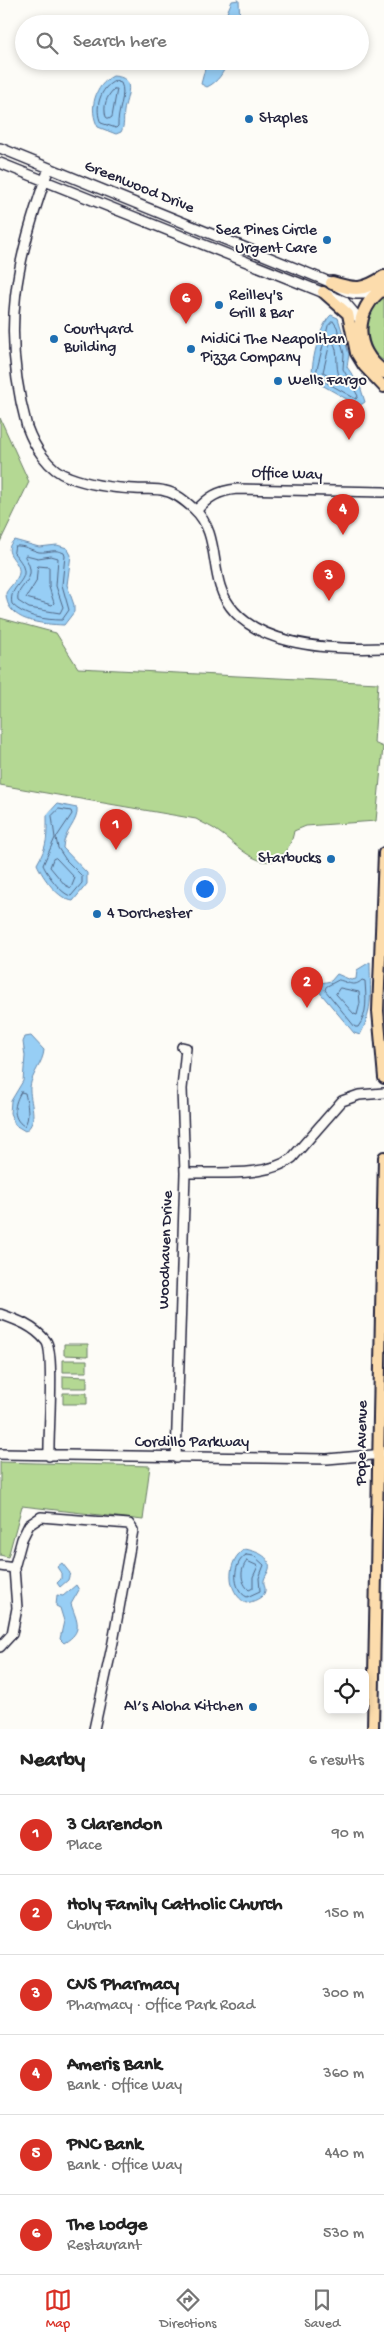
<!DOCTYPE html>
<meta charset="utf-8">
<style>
body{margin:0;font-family:"Gochi Hand",sans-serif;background:#f2f2f2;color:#222}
.controls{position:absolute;right:15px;bottom:15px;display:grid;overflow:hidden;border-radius:8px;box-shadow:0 2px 8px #0003}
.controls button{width:45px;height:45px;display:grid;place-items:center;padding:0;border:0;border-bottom:1px solid #e0e0e0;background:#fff;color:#222;font:25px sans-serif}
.you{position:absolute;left:204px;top:888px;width:18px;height:18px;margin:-12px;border:4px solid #fff;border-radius:50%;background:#1a73e8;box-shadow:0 0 0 8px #1a73e833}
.badge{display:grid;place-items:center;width:32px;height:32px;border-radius:50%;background:#d93025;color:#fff;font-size:16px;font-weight:700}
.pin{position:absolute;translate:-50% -41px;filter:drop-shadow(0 1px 2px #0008)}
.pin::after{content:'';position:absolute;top:26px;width:18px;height:15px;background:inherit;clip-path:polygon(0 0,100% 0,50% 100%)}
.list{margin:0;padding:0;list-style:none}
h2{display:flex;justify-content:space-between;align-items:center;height:65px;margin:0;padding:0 20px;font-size:21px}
h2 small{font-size:16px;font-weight:400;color:#767676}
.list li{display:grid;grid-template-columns:32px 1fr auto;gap:15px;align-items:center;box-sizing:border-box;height:80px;padding:0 20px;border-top:1px solid #e0e0e0}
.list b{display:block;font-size:19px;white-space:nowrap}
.list p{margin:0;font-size:16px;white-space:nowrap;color:#767676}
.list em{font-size:16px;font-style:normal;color:#767676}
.icon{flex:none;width:28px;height:28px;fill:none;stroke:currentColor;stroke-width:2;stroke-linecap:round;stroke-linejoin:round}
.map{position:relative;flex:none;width:384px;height:1729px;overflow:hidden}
.search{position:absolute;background:#fff;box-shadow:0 2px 8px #0003;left:15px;right:15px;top:15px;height:55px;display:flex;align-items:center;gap:12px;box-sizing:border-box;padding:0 18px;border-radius:28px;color:#767676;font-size:19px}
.sheet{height:545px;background:#fff}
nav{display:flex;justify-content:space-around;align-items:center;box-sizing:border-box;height:70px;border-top:1px solid #e0e0e0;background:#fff;font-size:14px;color:#767676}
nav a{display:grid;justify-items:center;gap:2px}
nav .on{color:#d93025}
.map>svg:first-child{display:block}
.green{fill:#b4d893;stroke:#6b7d67}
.water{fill:#97cef5;stroke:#6889ab}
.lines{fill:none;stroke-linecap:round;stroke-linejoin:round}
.shore{stroke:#516785;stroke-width:1}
.minor-casing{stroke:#22223b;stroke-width:12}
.major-casing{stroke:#22223b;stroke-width:14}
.highway-casing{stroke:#22223b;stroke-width:16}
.minor{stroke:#fdfcf7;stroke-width:9}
.major{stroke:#fcdcac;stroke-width:10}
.highway{stroke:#fcdcac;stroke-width:12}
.poi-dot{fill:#1f6fb2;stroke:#fdfcf7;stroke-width:2}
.labels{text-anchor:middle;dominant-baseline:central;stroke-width:4;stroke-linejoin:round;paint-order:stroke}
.poi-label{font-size:16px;fill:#22223b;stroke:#fdfcf7;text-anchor:start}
.street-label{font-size:16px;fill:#22223b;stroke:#fdfcf7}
</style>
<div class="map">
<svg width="384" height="1729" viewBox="0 0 384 1729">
<rect width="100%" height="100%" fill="#fdfcf7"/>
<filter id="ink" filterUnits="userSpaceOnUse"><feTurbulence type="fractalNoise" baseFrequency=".02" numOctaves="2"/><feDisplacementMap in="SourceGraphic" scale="10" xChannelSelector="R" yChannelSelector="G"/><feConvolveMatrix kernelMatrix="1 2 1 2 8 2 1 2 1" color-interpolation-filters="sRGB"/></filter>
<g filter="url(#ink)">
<path class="green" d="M384,297V361C362,347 363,311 384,297Z
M0,418L29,482L0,542Z
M0,618L56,633L78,668L378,683L374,743L383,747L376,821L306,826L294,831C292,842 289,847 282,855C263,875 236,844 220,833C213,827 204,824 196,819L0,785Z
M64,1344H88V1356L64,1355Z
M63,1360H87V1372H63Z
M63,1376L87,1377V1388H63Z
M63,1393H87V1404H63Z
M0,1462L150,1466L143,1520L22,1506L8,1557L0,1555Z"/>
<path class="water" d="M239,0L240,24H222L232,1Z
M207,61H228C224,72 218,82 207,87L201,84Z
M113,76C138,77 126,97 124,111C123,118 125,125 121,132L116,134L98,127C88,109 95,85 113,76Z
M331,315L338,318L349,354L347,367L360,386L365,402L359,406L313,380C309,368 320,324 331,315Z
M14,540L39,547L57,545L67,548L71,555L67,585L74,605V612L64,625C42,624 6,622 6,593C9,587 18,580 19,573C21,560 0,554 14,540Z
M57,804L77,808C79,822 63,832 63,848L87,873V884L73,901C58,899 43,878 37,864C48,845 47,837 47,815Z
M370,962C370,989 374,1009 360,1035L354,1033L317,989L321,983L331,981L337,974L351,980L356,979L357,970Z
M31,1036L44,1050C43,1063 32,1073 30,1087C29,1101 40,1122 25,1131L15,1125L10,1113L11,1101L23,1081L25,1056L23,1042L25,1037Z
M245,1549C255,1551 272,1556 269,1569C268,1573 265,1576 264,1580C263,1584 266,1588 265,1591C264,1598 252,1602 246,1603C226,1592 226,1560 245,1549Z
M62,1563L70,1573L68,1580L60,1587L57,1583L61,1579V1573L57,1567Z
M76,1585L79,1590L71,1604C77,1622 84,1631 64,1643L60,1639L64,1621L60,1608L56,1606L57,1595L63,1596Z"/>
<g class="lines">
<path class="shore" d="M115,81L121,83C127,94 117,112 118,126L116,128L101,123C94,109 100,87 115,81Z
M114,89H117L112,117L109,119L106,117C103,106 106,97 114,89Z
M333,321L337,327L344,354L343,369L358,396L356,399L322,380L316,373L328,326Z
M333,342C340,353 334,365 340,378L338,380L323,372L330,343Z
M15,546C24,545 31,550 39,552C49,553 54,548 64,553L65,556L62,585L69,610L62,620C46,620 24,617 12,604C8,586 29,582 23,567C22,562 17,557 14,553Z
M26,555L38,558L51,556L58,558L56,586L63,607L60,613L29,608L18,601C15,584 41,582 25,557Z
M38,566L49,567V587L54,603L52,605L26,598L36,582Z
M59,809L71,811L72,814L56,838L58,848L66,860L82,876V883L71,896C61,894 47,874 43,865L55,838L52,816Z
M56,858L75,878L71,888L65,885L50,867L53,859Z
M339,980C348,982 354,988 362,980L365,981C366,997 368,1014 358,1027H355L325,990L326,987Z
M340,988L359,992L360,1003L357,1015L354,1014L336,994Z
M21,1092L25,1093C27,1102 31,1119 24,1126C11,1118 14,1103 21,1092Z
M246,1555L254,1556L264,1565L259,1578L260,1591L247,1597C232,1590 232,1563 246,1555Z
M247,1561L258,1566L253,1577V1588L249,1590C241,1583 239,1570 247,1561Z"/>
<g class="minor-casing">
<path id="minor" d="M0,148L332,283C350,295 356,296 378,292
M0,163L344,301L360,320
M49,168C16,262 0,328 27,427C34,446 48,470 69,477C90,485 113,488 135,489C145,490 156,488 165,491C176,493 186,502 194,509C216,529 212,560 220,586C239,648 331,650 384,648
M196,511C208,497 218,491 237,489L384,492
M185,1173C216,1172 266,1178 292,1158L342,1101L359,1095L384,1093
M0,1314C17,1320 34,1326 46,1341C55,1352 48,1435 49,1456
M0,1454L327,1459L384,1454
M176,1458L185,1173L182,1089L186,1048L182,1047
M0,1566L14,1568
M0,1647L12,1634L17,1608L14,1568L22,1539L29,1525L41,1517L129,1524L133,1530L113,1642L94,1729"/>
</g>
<g class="major-casing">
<path id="major" d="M323,292L348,314L356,353L364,366L384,387
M384,853L378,1011L384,1078
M373,1729L384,1157"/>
</g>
<g class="highway-casing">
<path id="highway" d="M332,283C355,290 363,291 384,277
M384,288C353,309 352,351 384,372"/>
</g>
<use href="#minor" class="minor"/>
<use href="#major" class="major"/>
<use href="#highway" class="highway"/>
</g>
</g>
<g class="poi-dot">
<circle cx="249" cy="119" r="5"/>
<circle cx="327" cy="240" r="5"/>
<circle cx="219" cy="305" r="5"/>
<circle cx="54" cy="339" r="5"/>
<circle cx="191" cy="349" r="5"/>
<circle cx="278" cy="381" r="5"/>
<circle cx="331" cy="859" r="5"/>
<circle cx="97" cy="914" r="5"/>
<circle cx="253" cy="1707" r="5"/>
</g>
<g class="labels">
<g class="poi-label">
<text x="259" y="119">Staples</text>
<text x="317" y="231" text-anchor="end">Sea Pines Circle<tspan x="317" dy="18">Urgent Care</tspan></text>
<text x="229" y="296">Reilley's<tspan x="229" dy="18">Grill &amp; Bar</tspan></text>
<text x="64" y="330">Courtyard<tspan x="64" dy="18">Building</tspan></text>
<text x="201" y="340">MidiCi The Neapolitan<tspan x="201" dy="18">Pizza Company</tspan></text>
<text x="288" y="381">Wells Fargo</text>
<text x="321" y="859" text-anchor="end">Starbucks</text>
<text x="107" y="914">4 Dorchester</text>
<text x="243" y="1707" text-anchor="end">Al’s Aloha Kitchen</text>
</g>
<g class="street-label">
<text transform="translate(139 188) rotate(22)">Greenwood Drive</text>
<text transform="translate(287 475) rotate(2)">Office Way</text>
<text transform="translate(167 1250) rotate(-88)">Woodhaven Drive</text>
<text x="192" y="1443">Cordillo Parkway</text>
<text transform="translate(363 1443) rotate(-89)">Pope Avenue</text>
</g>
</g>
</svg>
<div class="controls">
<button><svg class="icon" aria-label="locate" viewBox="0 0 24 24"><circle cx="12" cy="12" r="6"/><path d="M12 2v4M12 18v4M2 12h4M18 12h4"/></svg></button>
</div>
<div class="you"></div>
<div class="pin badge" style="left:116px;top:850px">1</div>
<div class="pin badge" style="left:307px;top:1008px">2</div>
<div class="pin badge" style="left:329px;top:601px">3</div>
<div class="pin badge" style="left:343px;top:535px">4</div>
<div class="pin badge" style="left:349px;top:440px">5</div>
<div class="pin badge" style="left:186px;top:324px">6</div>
<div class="search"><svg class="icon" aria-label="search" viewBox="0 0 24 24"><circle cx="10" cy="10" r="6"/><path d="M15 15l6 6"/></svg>Search here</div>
</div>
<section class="sheet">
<h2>Nearby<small>6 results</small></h2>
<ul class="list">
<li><span class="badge">1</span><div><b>3 Clarendon</b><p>Place</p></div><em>90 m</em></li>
<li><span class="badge">2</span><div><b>Holy Family Catholic Church</b><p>Church</p></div><em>150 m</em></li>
<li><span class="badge">3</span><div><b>CVS Pharmacy</b><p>Pharmacy · Office Park Road</p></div><em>300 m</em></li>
<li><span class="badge">4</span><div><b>Ameris Bank</b><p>Bank · Office Way</p></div><em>360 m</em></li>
<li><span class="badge">5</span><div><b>PNC Bank</b><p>Bank · Office Way</p></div><em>440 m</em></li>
<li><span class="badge">6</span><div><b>The Lodge</b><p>Restaurant</p></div><em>530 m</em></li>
</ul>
</section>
<nav>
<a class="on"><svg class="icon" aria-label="map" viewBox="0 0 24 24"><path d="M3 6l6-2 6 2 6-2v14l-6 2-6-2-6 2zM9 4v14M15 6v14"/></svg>Map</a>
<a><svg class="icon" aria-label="directions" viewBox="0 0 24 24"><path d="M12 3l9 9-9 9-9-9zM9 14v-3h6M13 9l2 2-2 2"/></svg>Directions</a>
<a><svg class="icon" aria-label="saved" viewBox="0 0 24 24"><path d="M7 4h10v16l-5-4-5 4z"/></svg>Saved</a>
</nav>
